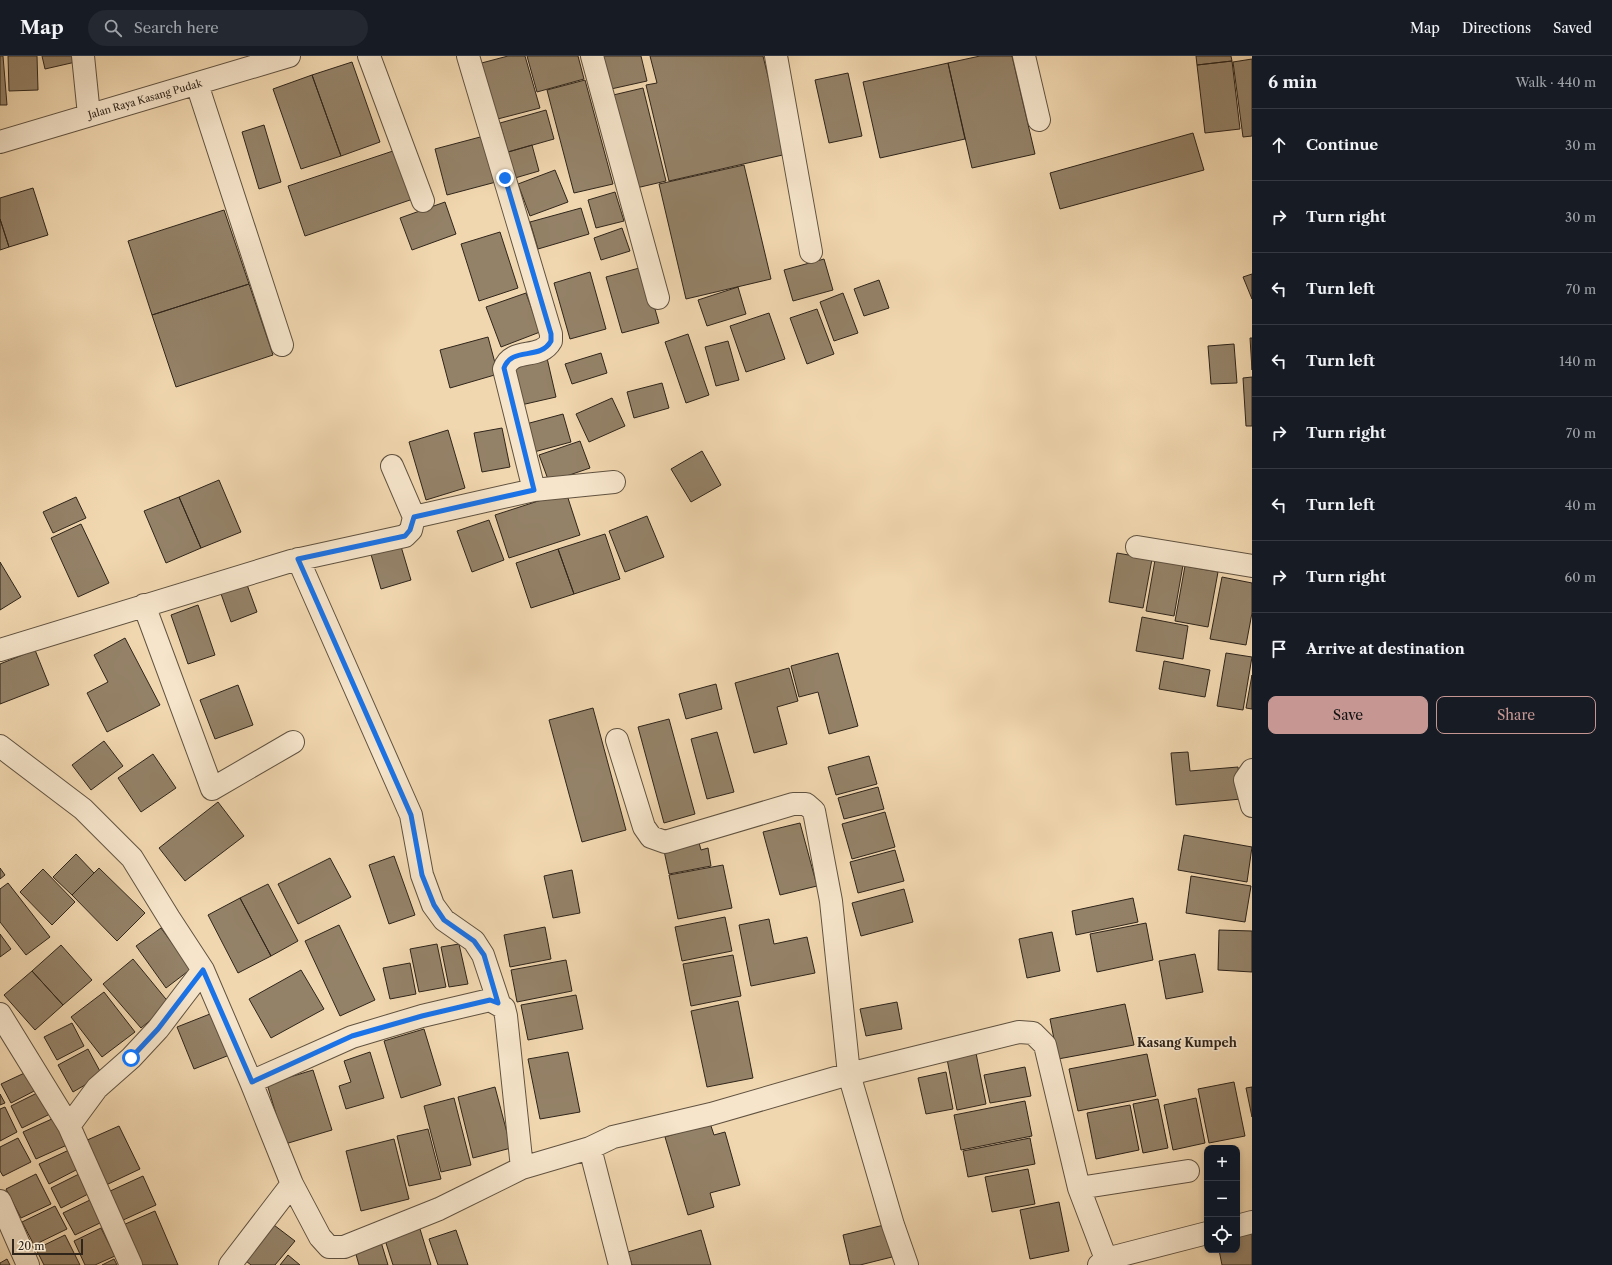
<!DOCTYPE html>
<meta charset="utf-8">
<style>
body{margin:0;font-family:"Libre Caslon Text",serif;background:#242831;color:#f1f3f6}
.controls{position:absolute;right:12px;bottom:12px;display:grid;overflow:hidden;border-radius:8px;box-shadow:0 2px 6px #0003}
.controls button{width:36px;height:36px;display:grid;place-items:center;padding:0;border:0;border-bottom:1px solid #363941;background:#171b24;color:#f1f3f6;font:20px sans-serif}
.scale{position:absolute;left:12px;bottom:10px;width:71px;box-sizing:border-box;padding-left:4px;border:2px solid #2f251b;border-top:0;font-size:11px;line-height:14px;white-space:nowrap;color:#2f251b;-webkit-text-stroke:3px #f6e5cb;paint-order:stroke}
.stop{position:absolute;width:12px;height:12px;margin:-9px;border:3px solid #1a73e8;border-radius:50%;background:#fff}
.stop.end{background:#1a73e8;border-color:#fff;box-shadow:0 1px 4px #0008}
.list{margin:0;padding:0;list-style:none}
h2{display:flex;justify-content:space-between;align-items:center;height:52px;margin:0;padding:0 16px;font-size:17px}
h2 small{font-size:13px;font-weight:400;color:#9ea1a6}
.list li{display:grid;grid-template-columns:26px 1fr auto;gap:12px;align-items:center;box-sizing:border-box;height:72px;padding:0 16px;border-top:1px solid #363941}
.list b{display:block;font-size:15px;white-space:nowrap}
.list em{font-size:13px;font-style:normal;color:#9ea1a6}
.actions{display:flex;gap:8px;padding:12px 16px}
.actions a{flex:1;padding:9px 0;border:1px solid #c59692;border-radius:8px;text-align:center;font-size:14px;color:#c59692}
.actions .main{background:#c59692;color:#111}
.icon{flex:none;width:22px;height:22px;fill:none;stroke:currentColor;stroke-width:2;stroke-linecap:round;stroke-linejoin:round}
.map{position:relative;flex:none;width:1252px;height:1209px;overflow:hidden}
header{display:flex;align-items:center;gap:24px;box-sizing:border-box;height:56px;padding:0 20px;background:#171b24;border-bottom:1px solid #363941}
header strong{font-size:19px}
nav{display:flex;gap:22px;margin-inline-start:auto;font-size:14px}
.search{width:280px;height:36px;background:#242831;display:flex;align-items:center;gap:10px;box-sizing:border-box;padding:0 14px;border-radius:22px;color:#9ea1a6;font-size:15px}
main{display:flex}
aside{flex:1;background:#171b24}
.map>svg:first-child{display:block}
.building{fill:#948268;stroke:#2f251b}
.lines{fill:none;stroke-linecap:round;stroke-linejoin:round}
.minor-casing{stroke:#605240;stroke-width:24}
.minor{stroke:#f6e5cb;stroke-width:22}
.route{stroke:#1a73e8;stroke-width:5}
.labels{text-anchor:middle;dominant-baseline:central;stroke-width:3;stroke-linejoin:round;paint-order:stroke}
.street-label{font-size:10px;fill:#2f251b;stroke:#f6e5cb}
.quarter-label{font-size:12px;font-weight:bold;fill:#2f251b;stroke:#f6e5cb}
</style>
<header>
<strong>Map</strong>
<div class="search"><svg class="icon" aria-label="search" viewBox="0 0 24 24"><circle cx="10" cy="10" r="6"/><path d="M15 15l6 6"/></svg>Search here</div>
<nav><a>Map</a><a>Directions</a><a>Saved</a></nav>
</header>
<main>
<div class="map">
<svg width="1252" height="1209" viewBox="0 0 1252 1209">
<rect width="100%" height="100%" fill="#f1d7af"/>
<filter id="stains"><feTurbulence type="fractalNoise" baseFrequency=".005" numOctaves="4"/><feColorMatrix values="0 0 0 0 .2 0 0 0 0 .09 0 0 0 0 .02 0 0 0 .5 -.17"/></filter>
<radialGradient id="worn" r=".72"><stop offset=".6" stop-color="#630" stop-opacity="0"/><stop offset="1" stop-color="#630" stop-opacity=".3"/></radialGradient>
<path class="building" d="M0,0H3L7,49H0Z
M8,0H37L38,34L9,35Z
M42,0H79L80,5L45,13Z
M508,0H525L540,52L490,65L474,9Z
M527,0H578L584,23L537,36Z
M602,0H641L647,25L611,33Z
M650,0H763L787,98L669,125L646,29L657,27Z
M980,0H1012L1035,98L972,112L948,7Z
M1196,0H1231L1232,5L1197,9Z
M1252,3V80L1243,81L1233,6Z
M1232,5L1240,73L1205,77L1197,9Z
M352,6L380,86L341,100L312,19Z
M948,7L965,83L880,102L863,26Z
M848,17L862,80L829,87L815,24Z
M312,19L341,100L301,113L273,33Z
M585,24L613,128L574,137L547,34Z
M643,32L666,125L632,133L609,40Z
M546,54L554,83L508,96L500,67Z
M264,69L281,126L259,133L242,76Z
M1193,77L1204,114L1060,153L1050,117Z
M484,80L496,126L447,139L435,93Z
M532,89L539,115L515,122L508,96Z
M396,94L413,143L305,180L288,130Z
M744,109L771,223L686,243L659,128Z
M555,114L568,146L530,160L518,128Z
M33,132L48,179L9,191L0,163V142Z
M615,136L624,165L596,172L588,144Z
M445,146L456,178L412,194L400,162Z
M581,152L589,178L538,193L530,166Z
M224,154L249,228L152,259L128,185Z
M0,163L9,191L0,194Z
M622,172L630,195L601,204L594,182Z
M500,176L518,232L479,245L461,188Z
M824,203L833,234L793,245L784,214Z
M643,211L659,267L622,277L606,221Z
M590,216L606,273L570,283L554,227Z
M1252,218V243L1243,221Z
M879,224L889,252L864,260L854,233Z
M249,228L273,299L176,331L152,259Z
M738,231L746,258L707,270L698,244Z
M526,237L540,276L501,291L486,251Z
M843,237L858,277L834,285L820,246Z
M817,253L834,298L807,308L790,262Z
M769,257L785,303L746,316L730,270Z
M688,278L709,339L686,347L665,286Z
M488,281L498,318L450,332L440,294Z
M1250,282H1252V314Z
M728,285L739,324L716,330L705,291Z
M1234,288L1237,327L1211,328L1208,290Z
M601,297L607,317L572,328L565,308Z
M547,302L556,341L521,349L512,309Z
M1252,321V370H1246L1243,322Z
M662,327L669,352L634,362L627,336Z
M612,342L625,370L589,386L576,358Z
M563,358L571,386L534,396L526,368Z
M502,372L510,411L482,416L474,377Z
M448,374L465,432L426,444L409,386Z
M580,385L590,412L549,426L539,399Z
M702,395L721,429L691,446L671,413Z
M219,424L241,476L201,492L179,441Z
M566,436L580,479L509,502L495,459Z
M76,441L86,462L53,477L43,456Z
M179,441L201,492L166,507L144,455Z
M647,460L664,501L625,516L609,475Z
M489,464L504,504L472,516L457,475Z
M81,468L109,527L78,541L51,482Z
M605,478L620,523L574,538L558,493Z
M400,487L411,524L381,533L370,495Z
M558,493L574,538L531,552L516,507Z
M1117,497L1152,503L1143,552L1109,546Z
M1155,504L1183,509L1174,560L1146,555Z
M0,506L21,541L0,554Z
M1185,510L1218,516L1208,571L1175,565Z
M1222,521L1252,527V557L1246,589L1210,583Z
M246,526L257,556L231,566L220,535Z
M198,549L215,599L188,608L171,559Z
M1142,561L1188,570L1183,603L1136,595Z
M125,582L160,649L107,676L87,637L108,626L94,599Z
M35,594L49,629L0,648V608Z
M838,597L858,670L829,678L818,636L799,641L791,610Z
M1226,597L1252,601L1243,654L1217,650Z
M1164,605L1210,614L1205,641L1159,633Z
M789,612L798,645L777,651L787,688L754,697L735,627Z
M1252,619V653L1246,652Z
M716,628L722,653L686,663L679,638Z
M238,629L253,669L215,683L200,644Z
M593,652L626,774L582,786L549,664Z
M669,663L695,758L664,767L638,671Z
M717,676L734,736L707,743L691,683Z
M104,685L123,710L91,734L72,709Z
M1188,696L1190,715L1238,711L1241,743L1176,749L1171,697Z
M153,698L176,732L141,756L118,722Z
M869,700L877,728L836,739L828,711Z
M878,731L884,753L844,763L838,742Z
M218,746L244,780L185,825L159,792Z
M885,756L895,791L852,803L842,768Z
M800,767L817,830L780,839L763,776Z
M1184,779L1252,791L1247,826L1178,814Z
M698,783L701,794L708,792L711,810L669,818L663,790Z
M895,794L904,825L858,837L850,806Z
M76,798L94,817L72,839L53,821Z
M394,800L415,859L389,868L369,809Z
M330,802L351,841L298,868L278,828Z
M723,809L732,852L678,863L669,819Z
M0,812L5,819L0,823Z
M99,812L145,857L117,885L72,839Z
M43,813L75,846L52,869L20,836Z
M572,814L580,857L553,862L544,820Z
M1191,820L1251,830L1245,866L1186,857Z
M8,827L50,881L26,899L0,866V833Z
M268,828L298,885L271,900L240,842Z
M904,833L913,866L861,880L852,847Z
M240,842L271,900L238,917L208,859Z
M1133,842L1138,866L1076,879L1072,855Z
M725,861L732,895L682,905L675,871Z
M769,863L774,888L807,881L815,917L751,930L739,869Z
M1146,867L1153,904L1097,916L1090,878Z
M339,869L375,944L340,960L305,885Z
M545,871L551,903L510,911L504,879Z
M161,872L191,913L166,932L136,890Z
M1219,874L1252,875V916L1218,914Z
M1052,876L1060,915L1027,922L1019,883Z
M0,878L11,893L0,901Z
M437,888L446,931L419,936L410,893Z
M459,888L468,928L449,931L441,891Z
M61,889L92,924L63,949L32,915Z
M1195,898L1203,936L1166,943L1159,905Z
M733,899L741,940L691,950L683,908Z
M133,903L170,948L141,972L103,928Z
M566,904L572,935L517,946L511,914Z
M410,907L416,938L390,943L383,912Z
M301,914L324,953L271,982L249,943Z
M32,915L63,949L35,974L4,939Z
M104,936L135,976L102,1001L71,961Z
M576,939L583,973L528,984L521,949Z
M738,945L753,1022L707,1031L691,955Z
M897,946L902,973L866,980L860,953Z
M1125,948L1134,989L1058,1003L1050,963Z
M215,956L232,998L194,1013L177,971Z
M72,967L84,990L57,1004L44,981Z
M424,973L441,1029L401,1042L384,985Z
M975,992L986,1048L957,1054L946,998Z
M88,993L102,1019L73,1036L58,1009Z
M370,996L384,1042L346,1053L339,1030L351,1026L344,1005Z
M568,996L580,1056L540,1063L528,1003Z
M1147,998L1156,1040L1078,1055L1069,1013Z
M1025,1011L1031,1040L990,1047L984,1019Z
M33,1013L42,1031L11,1047L1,1028Z
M313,1014L332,1074L285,1088L267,1028Z
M946,1016L953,1053L926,1058L918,1022Z
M1234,1026L1245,1080L1209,1087L1198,1033Z
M495,1031L511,1092L473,1102L458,1041Z
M1252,1031V1061L1246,1032Z
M41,1035L52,1057L22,1072L11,1050Z
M0,1038L5,1047L0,1049Z
M454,1042L471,1109L441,1116L424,1050Z
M1196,1042L1205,1087L1173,1094L1164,1049Z
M1158,1043L1168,1092L1143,1097L1133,1048Z
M1025,1045L1032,1080L961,1094L954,1059Z
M1130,1049L1139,1094L1096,1103L1087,1057Z
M5,1051L17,1076L0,1085V1053Z
M54,1062L67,1089L36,1103L23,1076Z
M710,1067L714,1079L725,1076L740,1129L710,1137L714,1151L688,1159L665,1081Z
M119,1070L140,1113L106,1129L85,1085Z
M428,1073L441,1123L409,1130L397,1080Z
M18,1082L31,1106L3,1120L0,1115V1091Z
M1030,1082L1035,1108L968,1121L963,1095Z
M394,1083L409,1143L361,1155L346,1095Z
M69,1094L78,1113L49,1128L39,1108Z
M1028,1113L1035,1148L992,1156L985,1121Z
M81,1117L90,1137L61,1152L51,1132Z
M36,1118L51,1148L21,1162L6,1133Z
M143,1120L156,1149L121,1165L108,1136Z
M90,1144L102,1166L75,1179L63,1157Z
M1059,1146L1069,1195L1030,1203L1020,1154Z
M55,1150L67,1173L34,1189L22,1166Z
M155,1155L178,1209H140L123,1169Z
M270,1166L295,1185L275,1209H251L241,1201Z
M884,1169L892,1201L860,1209H850L843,1179Z
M101,1172L115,1200L95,1209H85L74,1185Z
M420,1173L431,1209H393L385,1184Z
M456,1174L468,1209H438L429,1183Z
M701,1174L711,1209H632L628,1196Z
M1252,1175V1209H1222L1219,1194H1237V1178Z
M65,1179L80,1209H44L36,1193Z
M381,1186L388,1209H359L355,1195Z
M288,1199L300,1209H280Z
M7,1203L10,1209H0V1207Z
M114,1203L117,1209H102Z"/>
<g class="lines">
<g class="minor-casing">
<path id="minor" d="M83,0L89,59
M369,0L423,145
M468,0L551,278V285C540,305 512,290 504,313L534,434
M592,0L658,242
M776,0L811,196
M1024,0L1039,64
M197,28L282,289
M0,86L289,0
M414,461L534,434L614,426
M1137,491L1252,510
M298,503L411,759L422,819L433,849L444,864L474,885L483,899L499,947
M144,549L212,733L293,686
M0,594L291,505L405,480L411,474L414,461L392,410
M617,684L644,771L651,781L665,786L793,748H806L814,755L831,845L849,1018L893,1169L907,1209
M0,690L83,753L132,802L169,862L203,914L251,1026L292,1128L320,1181L329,1191H344L439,1153L522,1112L590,1092
M1252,714L1245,724L1252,750
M0,958L69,1070L131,1209
M251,1026L352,981L422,960L490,944L504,952L506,960L522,1112
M69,1070L97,1032L131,1002L158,973L203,914
M1079,1132L1188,1115
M0,1145L28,1209
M1237,1170L1252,1166
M230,1209L292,1128
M620,1209L590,1092L613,1081L711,1058L849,1018L1019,976L1033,977L1045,989L1079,1132L1106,1203
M1099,1209L1106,1203L1207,1177"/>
</g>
<use href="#minor" class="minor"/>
</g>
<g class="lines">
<path class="route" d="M131,1002L158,973L203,914L252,1026L352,980L422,960L490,944L498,947L484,899L474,885L444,864L434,849L422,819L411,759L298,503L405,480L410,474L414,461L534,434L504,312C512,290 540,305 551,285V278L505,122"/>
</g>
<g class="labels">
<g class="street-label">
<text transform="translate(145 43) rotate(-16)">Jalan Raya Kasang Pudak</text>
</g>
<g class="quarter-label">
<text x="1187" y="986">Kasang Kumpeh</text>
</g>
</g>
<rect width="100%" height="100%" filter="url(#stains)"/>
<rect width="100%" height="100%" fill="url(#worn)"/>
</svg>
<div class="controls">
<button>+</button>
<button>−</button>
<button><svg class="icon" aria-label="locate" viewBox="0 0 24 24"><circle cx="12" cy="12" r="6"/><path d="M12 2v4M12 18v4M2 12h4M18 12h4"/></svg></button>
</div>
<div class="scale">20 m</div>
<div class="stop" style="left:131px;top:1002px"></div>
<div class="stop end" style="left:505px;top:122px"></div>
</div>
<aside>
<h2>6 min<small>Walk · 440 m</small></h2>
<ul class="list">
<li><svg class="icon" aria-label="ahead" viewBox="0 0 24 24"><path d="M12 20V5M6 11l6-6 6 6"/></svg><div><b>Continue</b></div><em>30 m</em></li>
<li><svg class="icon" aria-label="right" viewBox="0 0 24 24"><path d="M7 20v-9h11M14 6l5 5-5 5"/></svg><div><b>Turn right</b></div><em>30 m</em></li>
<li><svg class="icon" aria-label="left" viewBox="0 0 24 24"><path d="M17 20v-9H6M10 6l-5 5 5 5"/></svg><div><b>Turn left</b></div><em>70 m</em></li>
<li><svg class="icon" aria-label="left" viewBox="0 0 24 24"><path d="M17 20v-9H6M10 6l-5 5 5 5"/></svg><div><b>Turn left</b></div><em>140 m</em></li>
<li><svg class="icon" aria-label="right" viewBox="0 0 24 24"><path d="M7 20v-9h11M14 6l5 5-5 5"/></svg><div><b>Turn right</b></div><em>70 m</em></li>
<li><svg class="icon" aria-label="left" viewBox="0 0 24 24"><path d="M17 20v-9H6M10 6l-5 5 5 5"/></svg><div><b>Turn left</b></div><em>40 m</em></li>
<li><svg class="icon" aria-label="right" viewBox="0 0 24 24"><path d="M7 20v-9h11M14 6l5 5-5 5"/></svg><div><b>Turn right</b></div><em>60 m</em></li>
<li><svg class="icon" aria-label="arrive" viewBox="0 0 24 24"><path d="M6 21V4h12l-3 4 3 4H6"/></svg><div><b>Arrive at destination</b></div></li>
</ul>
<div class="actions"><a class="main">Save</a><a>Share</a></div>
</aside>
</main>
